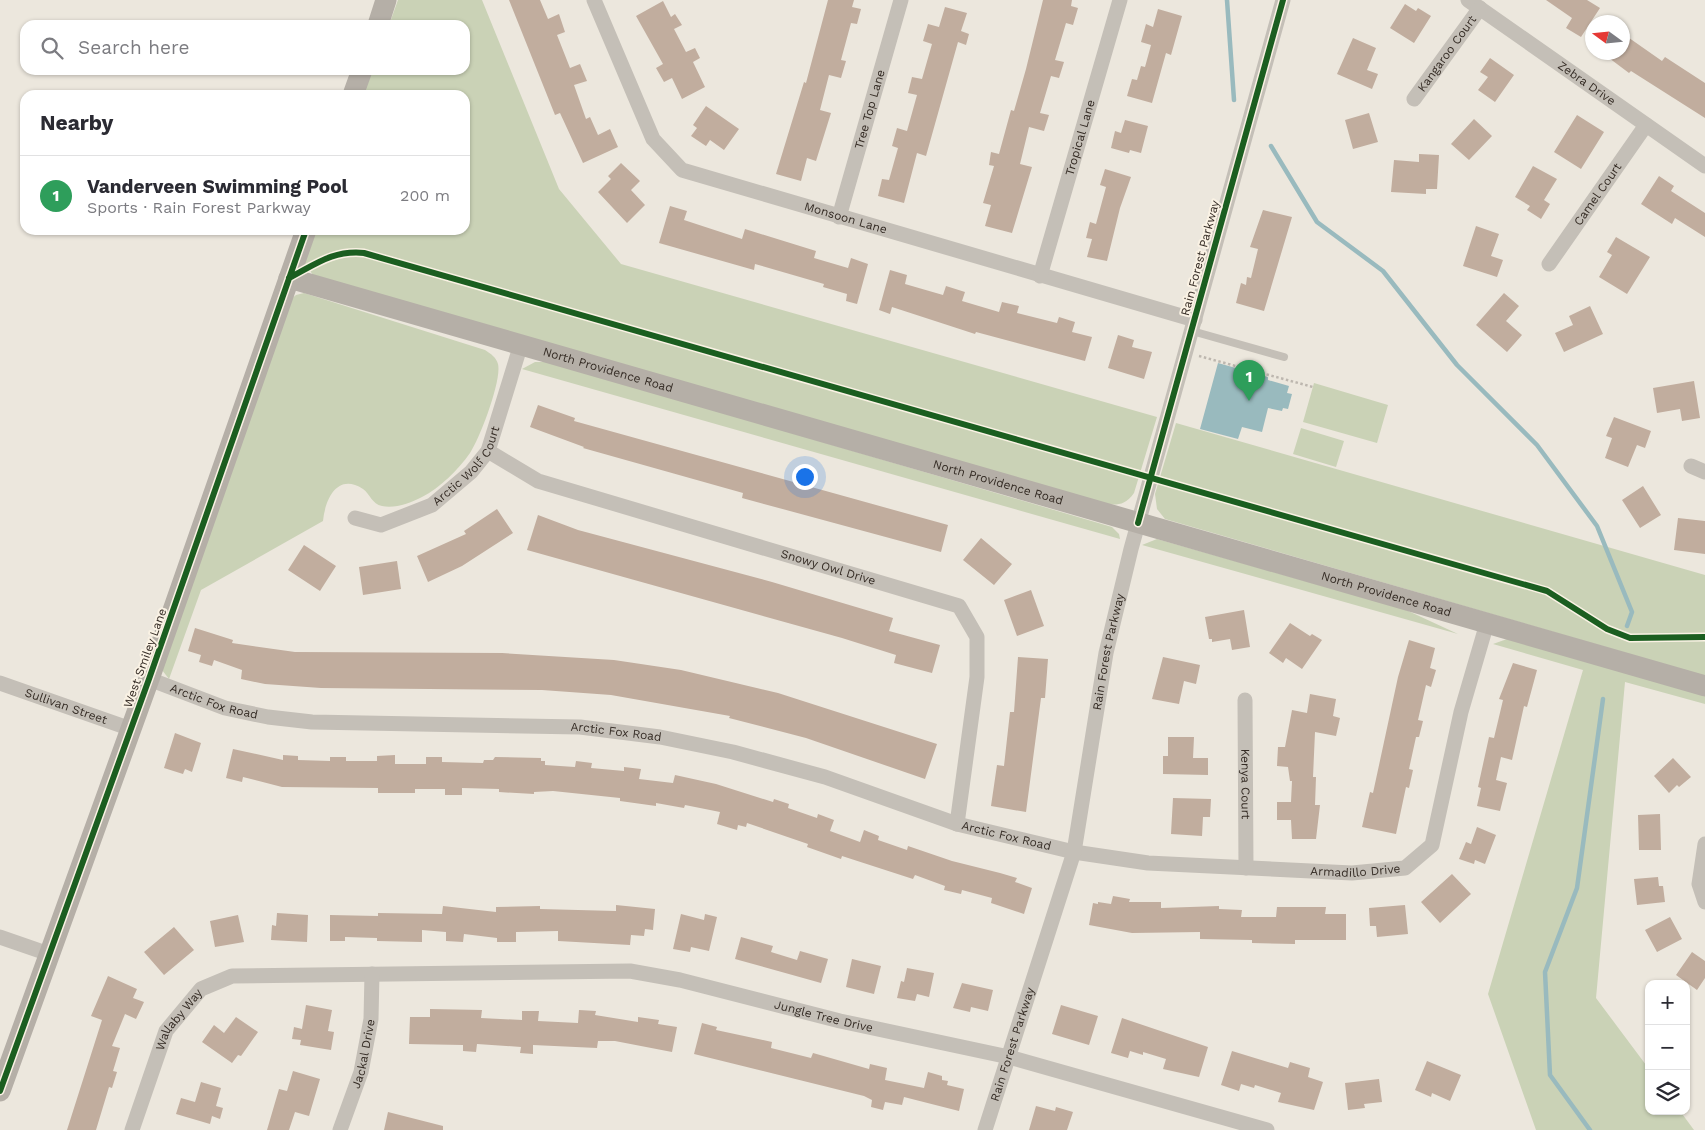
<!DOCTYPE html>
<meta charset="utf-8">
<style>
body{margin:0;font-family:"Work Sans",sans-serif;background:#f2f2f3;color:#2b2b33}
.controls{position:absolute;right:15px;bottom:15px;display:grid;overflow:hidden;border-radius:10px;box-shadow:0 1px 4px #0004}
.controls button{width:45px;height:45px;display:grid;place-items:center;padding:0;border:0;border-bottom:1px solid #e1e1e2;background:#fff;color:#2b2b33;font:25px sans-serif}
.compass{position:absolute;left:1585px;top:15px;width:45px;height:45px;border-radius:50%;background:#fff;box-shadow:0 1px 4px #0004;rotate:285deg}
.you{position:absolute;left:804px;top:476px;width:18px;height:18px;margin:-12px;border:4px solid #fff;border-radius:50%;background:#1a73e8;box-shadow:0 0 0 8px #1a73e833}
.badge{display:grid;place-items:center;width:32px;height:32px;border-radius:50%;background:#756d65;color:#fff;font-size:16px;font-weight:700}
.pin{position:absolute;translate:-50% -41px;filter:drop-shadow(0 1px 2px #0008)}
.pin::after{content:'';position:absolute;top:26px;width:18px;height:15px;background:inherit;clip-path:polygon(0 0,100% 0,50% 100%)}
.list{margin:0;padding:0;list-style:none}
h2{display:flex;justify-content:space-between;align-items:center;height:65px;margin:0;padding:0 20px;font-size:21px}
h2 small{font-size:16px;font-weight:400;color:#7c7c81}
.list li{display:grid;grid-template-columns:32px 1fr auto;gap:15px;align-items:center;box-sizing:border-box;height:80px;padding:0 20px;border-top:1px solid #e1e1e2}
.list b{display:block;font-size:19px;white-space:nowrap}
.list p{margin:0;font-size:16px;white-space:nowrap;color:#7c7c81}
.list em{font-size:16px;font-style:normal;color:#7c7c81}
.icon{flex:none;width:28px;height:28px;fill:none;stroke:currentColor;stroke-width:2;stroke-linecap:round;stroke-linejoin:round}
.map{position:relative;flex:none;width:1705px;height:1130px;overflow:hidden}
.search{position:absolute;background:#fff;box-shadow:0 1px 4px #0004;left:20px;top:20px;width:450px;height:55px;display:flex;align-items:center;gap:12px;box-sizing:border-box;padding:0 18px;border-radius:15px;color:#7c7c81;font-size:19px}
.panel{position:absolute;background:#fff;box-shadow:0 1px 4px #0004;left:20px;top:90px;width:450px;height:145px;border-radius:15px}
.map>svg:first-child{display:block}
.green{fill:#cad2b6}
.water{fill:#99babe}
.lines{fill:none;stroke-linecap:round;stroke-linejoin:round}
.stream{stroke:#99babe;stroke-width:4.5}
.building{fill:#c1ad9e}
.path{stroke:#bdb7af;stroke-width:2.5;stroke-dasharray:2.5 2.5;stroke-linecap:butt}
.lane{stroke:#c4bfb7;stroke-width:8}
.street{stroke:#c4bfb7;stroke-width:15}
.secondary{stroke:#b5afa7;stroke-width:21}
.cycleway-casing{stroke:#faf2e4;stroke-width:9}
.cycleway{stroke:#1b5e20;stroke-width:6}
.labels{text-anchor:middle;dominant-baseline:central;stroke-width:4;stroke-linejoin:round;paint-order:stroke}
.street-label{font-size:12px;fill:#352c25;stroke:#faf2e4}
</style>
<div class="map">
<svg width="1705" height="1130" viewBox="0 0 1705 1130">
<rect width="100%" height="100%" fill="#ece7dd"/>
<path class="green" d="M398,0H482L559,189L621,264L1157,417L1134,493C1125,506 1117,505 1103,504L313,275L304,262L315,230H465V95H363L372,70H465V25H389Z
M304,293L485,350C491,354 496,357 498,364C502,380 480,438 470,453C458,470 440,488 422,497C411,503 394,509 382,506C372,504 370,494 363,489C337,472 325,500 323,521L201,590L169,679L162,670L289,301L296,295Z
M535,362H550L1112,527L1119,534L1120,539L522,369Z
M1314,383L1388,405L1377,443L1303,422Z
M1176,423L1705,575V676L1165,519L1157,509L1155,494Z
M1301,428L1344,441L1336,467L1293,454Z
M1157,539L1404,609L1458,634L1142,545Z
M1507,639L1705,695V704L1625,682L1596,998L1649,1069V1111H1680L1694,1130H1536L1488,994L1583,670L1493,644Z"/>
<path class="water" d="M1218,363L1268,377V380L1289,386L1287,393L1292,394L1288,409L1283,408L1282,411L1268,408L1262,432L1242,427L1238,439L1200,429Z"/>
<g class="lines">
<path class="stream" d="M1227,0L1234,100
M1271,146L1317,222L1383,271L1457,365L1537,445L1597,526L1632,612L1627,626
M1590,1130L1550,1075L1545,972L1577,888L1603,699"/>
</g>
<path class="building" d="M509,0H540L548,19L559,14L565,32L557,35L570,68L580,64L587,81L574,85L586,119L590,117L598,135L610,129L618,147L583,163L560,113L555,115Z
M828,0H854L852,7L861,9L857,24L851,23L841,60L846,61L841,78L829,75L820,110L831,113L816,161L807,158L801,181L776,174L804,82L806,83Z
M1043,0H1072L1071,6L1078,8L1073,25L1066,23L1055,60L1064,62L1059,78L1051,76L1040,113L1049,115L1044,131L1029,127L1020,164L1032,167L1012,233L985,226L991,205L983,203L994,166L989,165L991,152L999,154L1011,110L1014,111L1026,69Z
M1546,0H1587L1600,8L1581,37L1566,28L1572,18Z
M663,1L671,17L675,14L682,25L674,29L686,52L695,48L700,58L693,62L705,87L682,99L672,78L664,82L656,68L663,64L636,16Z
M1405,4L1416,11L1418,8L1431,16L1414,43L1390,28Z
M945,7L967,13L961,31L969,34L966,45L958,42L926,156L917,153L904,203L878,196L882,179L889,180L898,148L892,146L897,128L907,131L917,95L908,93L912,77L922,79L932,44L923,41L928,24L939,27Z
M1158,9L1182,16L1171,55L1166,53L1152,103L1127,96L1132,79L1137,80L1141,66L1145,67L1151,45L1141,42L1146,24L1153,27Z
M1622,33L1662,61L1665,57L1705,83V118L1631,71L1629,73L1601,52H1622Z
M1353,38L1376,48L1367,70L1378,74L1372,89L1337,74Z
M1490,58L1514,75L1495,102L1478,90L1488,77L1480,72Z
M706,106L739,129L724,150L710,140L706,146L691,136L697,128L693,125Z
M1369,113L1378,142L1353,149L1345,120Z
M1577,115L1604,132L1581,169L1554,152Z
M1474,119L1492,136L1469,160L1451,144Z
M1125,120L1148,126L1141,153L1130,150L1129,153L1111,148L1115,131L1121,133Z
M1419,154L1439,155L1437,189H1426V194L1391,192L1394,160L1419,162Z
M621,163L640,181L631,190L645,205L627,223L598,192L611,179L608,176Z
M1533,166L1557,179L1544,200L1550,204L1541,219L1527,210L1530,206L1515,197Z
M1105,169L1131,177L1120,208L1107,261L1087,257L1092,239L1086,238L1090,222L1096,224L1106,187L1100,185Z
M1659,176L1674,186L1671,191L1705,213V237L1675,218L1672,224L1641,204Z
M670,206L687,211L684,220L742,239L745,229L816,251L814,258L848,268L851,258L868,264L857,304L846,301L847,294L823,287L824,284L755,264L754,270L659,243Z
M1263,210L1292,217L1264,311L1236,303L1241,283L1246,285L1247,277L1251,278L1258,249L1250,247Z
M1476,226L1499,234L1491,256L1503,260L1497,277L1463,266Z
M1616,237L1650,257L1627,294L1599,277L1612,255L1607,252Z
M890,270L907,275L905,284L943,295L946,286L965,292L962,301L999,312L1002,302L1019,306L1017,313L1057,323L1059,317L1075,322L1072,332L1092,337L1085,361L976,332L975,334L892,307L890,314L879,310Z
M1504,293L1519,306L1506,321L1522,335L1507,352L1476,325Z
M1590,306L1603,334L1564,352L1555,333L1573,325L1569,316Z
M1118,335L1134,340L1132,347L1152,352L1144,379L1108,368Z
M1694,381L1700,418L1682,421L1680,409L1657,413L1653,388Z
M538,405L575,418L574,421L948,525L941,552L742,498L743,493L583,448L584,447L530,427Z
M1614,417L1651,431L1645,448L1637,445L1628,467L1605,458L1612,438L1606,436Z
M1643,486L1661,515L1640,528L1622,500Z
M497,509L513,533L462,566L428,582L417,556L466,534L464,531Z
M538,515L578,530L772,582L893,618L889,631L940,645L932,673L894,663L896,655L842,638L527,550Z
M1678,518L1705,521V554L1674,550Z
M981,538L1012,564L994,585L963,560Z
M304,545L336,566L320,591L288,570Z
M397,561L401,589L363,595L359,567Z
M1031,590L1044,626L1017,636L1004,600Z
M1244,610L1250,647L1232,650L1230,639L1212,642V639H1209L1205,617Z
M1290,623L1310,636L1312,634L1322,640L1302,669L1286,658L1283,663L1269,653Z
M195,628L233,640L232,643L295,652L502,653L614,660L681,670L778,693L937,744L925,779L806,738L729,718L730,716L611,695L542,690L321,688L265,684L241,679L242,670L214,660L212,666L199,662L201,655L188,651Z
M1409,640L1435,648L1430,668L1436,670L1431,687L1426,685L1418,720L1423,721L1419,737H1416L1409,769L1413,770L1409,788L1406,787L1396,834L1362,827L1370,792L1373,793L1398,677Z
M1018,657L1048,659L1045,698H1041L1026,812L991,806L997,765L1004,766L1010,712H1014Z
M1163,657L1200,665L1196,684L1184,681L1179,704L1152,699Z
M1513,663L1537,670L1527,707L1524,706L1512,760L1501,757L1496,780L1507,783L1500,811L1477,806L1481,788L1478,787L1489,737L1494,738L1503,700L1499,699Z
M1310,694L1336,699L1333,716L1340,718L1336,736L1315,732L1313,777H1316L1315,805H1320L1316,839H1292L1291,820H1277V802H1291L1292,781H1290L1288,767L1277,766L1278,747H1285L1292,710L1307,713Z
M175,733L201,743L192,772L185,769L183,774L164,768Z
M1168,737H1194L1193,758H1208V775L1163,774V756H1168Z
M233,749L283,760V755L298,756V760L330,761V757H346V761H377V756L395,755V764H426V757H442V762L483,763L484,760H493L495,757L541,758V761H545V765L575,767L576,761L592,763L591,768L624,771V767L641,769L639,779L673,783L675,775L716,784L773,802L774,799L789,804L788,808L817,818L818,814L834,820L830,831L860,842L864,830L879,836L878,840L907,850L908,846L952,861L1000,873L1017,878L1015,882L1032,888L1024,914L991,903L992,898L962,890L961,894L944,890L945,886L915,875L913,879L842,856L841,859L807,847L808,844L747,823L746,827L738,825L737,830L717,824L720,812L685,805L684,808L656,803V806L620,801V798L553,791L534,792V794L499,792V789L462,788V795H445V789H415V793H378V788L282,787L243,777L242,782L226,778Z
M1673,758L1691,777L1679,787L1677,785L1669,793L1654,776Z
M1173,798L1211,799L1210,817H1203L1202,836L1171,834Z
M1660,814L1661,850H1639L1638,815Z
M1477,827L1496,835L1485,864L1475,860L1474,864L1459,859L1466,842L1471,844Z
M1452,874L1471,894L1440,923L1421,902Z
M1658,877L1659,886H1663L1665,902L1637,905L1634,879Z
M1113,896L1130,899L1129,902H1161V908L1219,906V909L1242,910L1241,917H1276L1277,907H1326L1325,914H1346V940H1295V944L1252,943V940L1200,939V932L1132,933L1089,925L1093,903L1098,904V902L1111,904Z
M616,905L655,909L653,930L645,929L644,936L631,935L630,945L558,941V931L516,932V942H497V938L464,934L463,942L446,941V932L422,930V942L377,941V938L345,937V941H330V915L378,916V913L442,914L443,906L496,912V907L540,906V909L616,911Z
M1405,905L1408,934L1377,937L1376,926H1370L1369,908Z
M277,913L308,915L307,942L271,940L272,925L276,926Z
M681,914L704,920L705,914L717,917L709,951L691,947L690,952L673,949Z
M238,915L244,942L215,947L210,921Z
M1670,917L1682,939L1657,952L1645,930Z
M174,927L194,950L164,975L144,952Z
M741,937L773,946L771,952L797,960L800,951L828,959L821,983L735,959Z
M1692,952L1705,961V978L1697,990L1676,975Z
M852,959L881,966L874,994L846,987Z
M907,968L934,973L929,997L917,994L915,1001L897,998L901,981L904,982Z
M108,976L137,989L133,998L144,1002L136,1019L125,1014L112,1046L120,1048L113,1071L117,1072L112,1088L109,1087L96,1130H67L102,1020L91,1016Z
M962,983L993,990L988,1011L971,1007L970,1012L953,1008Z
M306,1005L332,1010L328,1031L334,1032L331,1050L300,1045L301,1040L292,1039L294,1027L302,1029Z
M1061,1005L1098,1016L1089,1045L1052,1034Z
M430,1009L482,1010L481,1018L522,1020V1011H539L538,1021L578,1023L579,1010L596,1011L595,1015L638,1022V1017L659,1020L658,1024L677,1027L672,1052L615,1041H598L597,1048L533,1045V1054L520,1053L521,1047L477,1044L476,1052L463,1051V1045L409,1044L410,1017H430Z
M236,1017L258,1032L241,1056L238,1055L232,1063L202,1042L214,1025L224,1033Z
M1122,1018L1208,1047L1199,1077L1163,1069L1166,1059L1143,1052V1055L1130,1051L1128,1058L1111,1053Z
M702,1023L717,1027L716,1030L772,1042L771,1048L811,1058L813,1053L869,1069L870,1064L887,1068L885,1080L924,1088L928,1072L942,1076V1080L948,1081L947,1085L964,1089L959,1111L904,1097L902,1105L885,1102L883,1110L871,1107L872,1100L864,1096L694,1054Z
M1232,1051L1288,1068L1290,1062L1310,1068L1308,1077L1323,1082L1314,1110L1278,1102L1281,1093L1255,1085L1254,1088L1241,1084L1239,1091L1221,1085Z
M1427,1061L1461,1075L1450,1101L1432,1093L1431,1097L1415,1090Z
M293,1071L320,1079L309,1116L295,1112L289,1130H267L279,1089L287,1091Z
M1379,1079L1382,1102L1364,1104L1365,1108L1348,1110L1345,1083Z
M201,1082L221,1088L216,1106L223,1108L220,1119L212,1116L210,1124L176,1114L181,1098L195,1102Z
M1036,1106L1055,1111L1056,1107L1073,1112L1067,1130H1029Z
M388,1112L443,1126V1130H384Z"/>
<g class="lines">
<path class="path" d="M1199,356L1313,387"/>
<path class="lane" d="M1192,331L1284,357"/>
<g class="street">
<path id="s1" d="M594,0L653,139L682,170L1195,320"/>
<path id="s2" d="M1468,0L1705,166"/>
<path id="s3" d="M1414,99L1480,8"/>
<path id="s4" d="M839,217L901,0"/>
<path id="s5" d="M1549,264L1646,125"/>
<path id="s6" d="M1040,276L1120,0"/>
<path id="s7" d="M488,451L538,481L959,606L977,637V677L957,824"/>
<path d="M1691,466L1705,472"/>
<path id="s8" d="M355,518L381,525L432,505L471,472L488,451L521,344"/>
<path id="s9" d="M149,679L225,708L268,717L312,722L580,727L660,737L733,752L825,777L957,824L1074,852L1148,863L1352,873L1405,868L1432,845L1461,712L1487,623"/>
<path id="s10" d="M0,683L131,729"/>
<path id="s11" d="M1245,700L1246,868"/>
<path d="M1705,844L1699,884L1705,902"/>
<path d="M0,937L49,954"/>
<path id="s12" d="M132,1130L166,1031L201,989L232,976L630,971L680,980L840,1021L1009,1057L1267,1130"/>
<path id="s13" d="M340,1130L361,1072L371,1019L372,974"/>
<path id="s14" d="M985,1130L1074,852L1106,653L1131,549L1283,0"/>
</g>
<g class="secondary">
<path d="M378,25L386,0"/>
<path d="M353,95L362,70"/>
<path id="s15" d="M289,278L1705,686"/>
<path d="M0,1091L149,679L306,230"/>
</g>
<g class="cycleway-casing">
<path id="cycleway" d="M289,278C316,264 333,250 364,253L1547,591L1607,629L1630,638L1705,637
M1138,523L1283,0
M0,1091L149,679L306,230"/>
</g>
<use href="#cycleway" class="cycleway"/>
</g>
<g class="labels">
<g class="street-label">
<text stroke="none"><textPath href="#s3" startOffset="56">Kangaroo Court</textPath></text>
<text stroke="none"><textPath href="#s2" startOffset="145">Zebra Drive</textPath></text>
<text stroke="none"><textPath href="#s4" startOffset="112">Tree Top Lane</textPath></text>
<text stroke="none"><textPath href="#s6" startOffset="144">Tropical Lane</textPath></text>
<text stroke="none"><textPath href="#s5" startOffset="85">Camel Court</textPath></text>
<text stroke="none"><textPath href="#s1" startOffset="364">Monsoon Lane</textPath></text>
<text transform="translate(1200 258) rotate(-75)">Rain Forest Parkway</text>
<text stroke="none"><textPath href="#s15" startOffset="332">North Providence Road</textPath></text>
<text stroke="none"><textPath href="#s8" startOffset="135">Arctic Wolf Court</textPath></text>
<text stroke="none"><textPath href="#s15" startOffset="738">North Providence Road</textPath></text>
<text stroke="none"><textPath href="#s7" startOffset="361">Snowy Owl Drive</textPath></text>
<text stroke="none"><textPath href="#s15" startOffset="1142">North Providence Road</textPath></text>
<text stroke="none"><textPath href="#s14" startOffset="495">Rain Forest Parkway</textPath></text>
<text transform="translate(145 658) rotate(-70)">West Smiley Lane</text>
<text stroke="none"><textPath href="#s9" startOffset="69">Arctic Fox Road</textPath></text>
<text stroke="none"><textPath href="#s10" startOffset="70">Sullivan Street</textPath></text>
<text stroke="none"><textPath href="#s9" startOffset="474">Arctic Fox Road</textPath></text>
<text stroke="none"><textPath href="#s11" startOffset="84">Kenya Court</textPath></text>
<text stroke="none"><textPath href="#s9" startOffset="879">Arctic Fox Road</textPath></text>
<text stroke="none"><textPath href="#s9" startOffset="1231">Armadillo Drive</textPath></text>
<text stroke="none"><textPath href="#s12" startOffset="790">Jungle Tree Drive</textPath></text>
<text stroke="none"><textPath href="#s12" startOffset="121">Wallaby Way</textPath></text>
<text stroke="none"><textPath href="#s14" startOffset="90">Rain Forest Parkway</textPath></text>
<text stroke="none"><textPath href="#s13" startOffset="80">Jackal Drive</textPath></text>
</g>
</g>
</svg>
<div class="controls">
<button>+</button>
<button>−</button>
<button><svg class="icon" aria-label="layers" viewBox="0 0 24 24"><path d="M12 4l9 5-9 5-9-5zM3 14l9 5 9-5"/></svg></button>
</div>
<svg class="compass" viewBox="-18 -18 36 36"><path d="M0-13l5 13h-10z" fill="#e53935"/><path d="M0 13l5-13h-10z" fill="#7c7c81"/></svg>
<div class="you"></div>
<div class="pin badge" style="left:1249px;top:401px;background:#2e9e5b">1</div>
<div class="search"><svg class="icon" aria-label="search" viewBox="0 0 24 24"><circle cx="10" cy="10" r="6"/><path d="M15 15l6 6"/></svg>Search here</div>
<section class="panel">
<h2>Nearby<small></small></h2>
<ul class="list">
<li><span class="badge" style="background:#2e9e5b">1</span><div><b>Vanderveen Swimming Pool</b><p>Sports · Rain Forest Parkway</p></div><em>200 m</em></li>
</ul>
</section>
</div>
